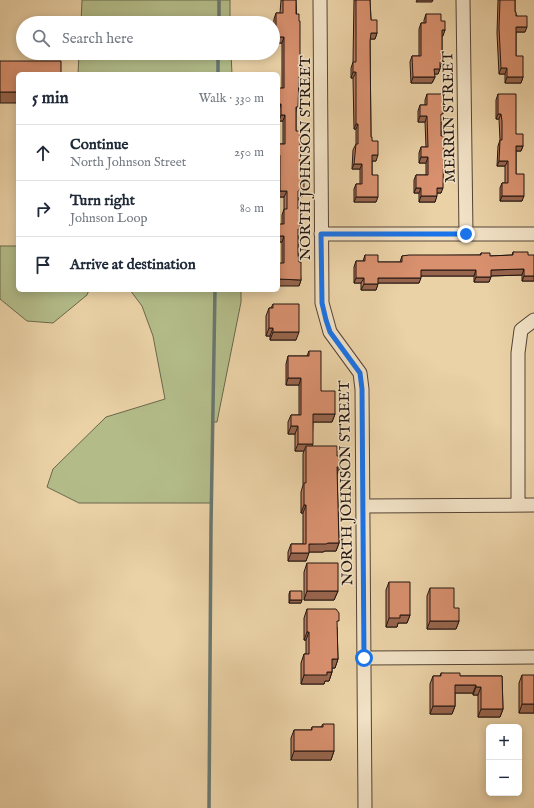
<!DOCTYPE html>
<meta charset="utf-8">
<style>
body{margin:0;font-family:"IM FELL English",serif;background:#f6f6f7;color:#1f2937}
.controls{position:absolute;right:12px;bottom:12px;display:grid;overflow:hidden;border-radius:6px;box-shadow:0 2px 10px #0003}
.controls button{width:36px;height:36px;display:grid;place-items:center;padding:0;border:0;border-bottom:1px solid #e0e1e3;background:#fff;color:#1f2937;font:20px sans-serif}
.stop{position:absolute;width:12px;height:12px;margin:-9px;border:3px solid #1a73e8;border-radius:50%;background:#fff}
.stop.end{background:#1a73e8;border-color:#fff;box-shadow:0 1px 4px #0008}
.list{margin:0;padding:0;list-style:none}
h2{display:flex;justify-content:space-between;align-items:center;height:52px;margin:0;padding:0 16px;font-size:17px}
h2 small{font-size:13px;font-weight:400;color:#747a83}
.list li{display:grid;grid-template-columns:26px 1fr auto;gap:12px;align-items:center;box-sizing:border-box;height:56px;padding:0 16px;border-top:1px solid #e0e1e3}
.list b{display:block;font-size:15px;white-space:nowrap}
.list p{margin:0;font-size:13px;white-space:nowrap;color:#747a83}
.list em{font-size:13px;font-style:normal;color:#747a83}
.icon{flex:none;width:22px;height:22px;fill:none;stroke:currentColor;stroke-width:2;stroke-linecap:round;stroke-linejoin:round}
.map{position:relative;flex:none;width:534px;height:808px;overflow:hidden}
.search{position:absolute;background:#fff;box-shadow:0 2px 10px #0003;left:16px;top:16px;width:264px;height:44px;display:flex;align-items:center;gap:10px;box-sizing:border-box;padding:0 14px;border-radius:22px;color:#747a83;font-size:15px}
.panel{position:absolute;background:#fff;box-shadow:0 2px 10px #0003;left:16px;top:72px;width:264px;height:220px;border-radius:6px}
.map>svg:first-child{display:block}
.green{fill:#b3bc89;stroke:#6a684c}
.lines{fill:none;stroke-linecap:round;stroke-linejoin:round}
.stream{stroke:#69766f;stroke-width:3.5}
.street-casing{stroke:#544436;stroke-width:15}
.street{stroke:#f1e1c5;stroke-width:13}
.wall{fill:#ba7c5f;stroke:#221510}
.shaded-wall{fill:#97654d;stroke:#221510}
.building{fill:#d8906e;stroke:#221510}
.route{stroke:#1a73e8;stroke-width:5}
.labels{text-anchor:middle;dominant-baseline:central;stroke-width:3;stroke-linejoin:round;paint-order:stroke}
.street-label{font-size:15px;fill:#221510;stroke:#f1e1c5}
</style>
<div class="map">
<svg width="534" height="808" viewBox="0 0 534 808">
<rect width="100%" height="100%" fill="#ead1a6"/>
<filter id="stains"><feTurbulence type="fractalNoise" baseFrequency=".005" numOctaves="4"/><feColorMatrix values="0 0 0 0 .2 0 0 0 0 .09 0 0 0 0 .02 0 0 0 .5 -.17"/></filter>
<radialGradient id="worn" r=".72"><stop offset=".6" stop-color="#630" stop-opacity="0"/><stop offset="1" stop-color="#630" stop-opacity=".3"/></radialGradient>
<path class="green" d="M82,0H230V23H81Z
M79,53H231L232,74H78Z
M0,246H18V290H89L87,295L53,323L27,321L0,299Z
M130,290H241V302L217,422H213L212,503H79L47,487L53,469L106,417L165,399L153,336L142,306Z"/>
<g class="lines">
<path class="stream" d="M219,23V0
M218,74V53
M209,808L211,525L215,290"/>
<g class="street-casing">
<path id="street" d="M320,0L322,303L330,332L360,373L362,389L365,808
M463,0L466,234
M321,234H534
M518,505V353L521,330L534,320
M363,506L534,505
M364,658L534,657"/>
</g>
<use href="#street" class="street"/>
</g>
<path class="wall" d="M281,0H296L299,80L296,113V131L302,197H298V209L300,224L298,235V254L301,280L299,286L282,263V242H278L282,224V215L284,209V197H278V146L279,144H283V121H279V110H278L282,88V43H273L274,19L276,13H280Z
M354,0H370L371,20L377,33L375,39H370L371,137L376,161H372V175L376,202H354V189L356,184H360V169H352L353,150L356,144V129H354L353,78H351V68L353,62Z
M498,0H515V12L525,32H516V56L523,77L521,83H505V74H499L497,33Z
M426,14L441,21L445,30L442,36V62L438,74H434L435,77L432,83H411L410,62L412,56H419V29L421,23H424V20Z
M427,94L441,119V193H437L435,202H419V193H414V180L416,175H426V163H419V153L421,147H426L425,122H418V111L420,105H425V100Z
M498,94L516,134L523,146L521,151H516V174L522,201H500V188L502,183H505V166H497L498,146L500,140L499,119H496V100Z
M513,252L528,255L534,281H522V275L491,276L489,282H474V276H421L419,283H378L376,290H361V283H354V267L356,261H363L365,255L378,262H400L402,256L480,255L481,253L490,256L512,255Z
M273,304L296,340H270V336H266V316L269,308H271Z
M309,351L321,391L335,414L332,422H313L312,446L337,456L340,467L337,474L339,543L336,551H325L323,552H309L306,561H288V552L291,544H303V513H301V492L303,485V454L304,451H295V434H288V422L291,415H299V385H286V364L288,356H307Z
M307,563L338,591L334,600H304V572Z
M389,582L410,615L407,623H398L397,627H386V590Z
M430,588L454,608L459,621L456,629H427V596Z
M290,591L301,603H289V594Z
M307,609L337,627L338,659L335,668H332V672L329,681H325L324,684H301V663L304,654H306V640H304V618Z
M441,673L460,676H502L503,709L500,717H478V695H473V693H455V706L452,714H430V684L433,676H440Z
M522,675L534,713H519V683Z
M323,724L334,751L331,760H291V738L294,730H311L312,727H321Z"/>
<path class="shaded-wall" d="M417,0H433L432,2H416Z
M516,27H527L525,32H514Z
M442,30H445L443,36H440Z
M371,33H377L375,39H369Z
M273,37H284L282,43H273Z
M501,68H507L505,74H499Z
M434,69H440L438,74H432Z
M353,72H356L353,78H351Z
M413,77H435L432,83H411Z
M507,77H523L521,83H505Z
M0,92H18V103H0Z
M278,104H281L279,110H278Z
M498,114H501L499,119H496Z
M281,115H285L283,121H279Z
M420,116H427L425,122H418Z
M356,124H358L356,129H354Z
M516,146H523L521,151H514Z
M372,155H378L376,161H370Z
M421,157H428L426,163H419Z
M499,161H508L505,166H497Z
M354,164H362L360,169H352Z
M416,188H421L419,193H414Z
M437,188H443L441,193H435Z
M280,191H287L284,197H278Z
M298,191H304L302,197H296Z
M421,196H437L435,202H419Z
M502,196H524L522,201H500Z
M356,197H378L376,202H354Z
M278,236H284L282,242H278Z
M524,269L522,275L489,276L491,270Z
M421,270H476L474,276H419Z
M524,276H534V281H522Z
M476,277H491L489,282H474Z
M356,278H364L361,283H354Z
M378,278H421L419,283H376Z
M278,279L301,280L299,286H278Z
M364,284H378L376,290H361Z
M269,328H273L270,336H266Z
M273,332H299L296,340H270Z
M288,378H301L299,385H286Z
M313,414H335L332,422H310Z
M291,426H298L295,434H288Z
M298,444H313L310,451L306,446L304,451H295Z
M337,467H340L337,475Z
M304,505H306L303,513H301Z
M328,543H339L336,551H325L323,552H306L309,544Z
M291,553H309L306,561H288Z
M307,591H338L334,600H304Z
M290,600H302L301,603H289Z
M400,615H410L407,623H398L397,627H386L389,618Z
M430,621H459L456,629H427Z
M307,632H309L306,640H304Z
M332,659H338L335,668H329Z
M327,672H332L329,681H325L324,684H301L304,675Z
M455,685H476L473,693H452Z
M476,687H481L478,695H473Z
M522,704H534V713H519Z
M433,706H455L452,714H430Z
M481,709H503L500,717H478Z
M294,751H334L331,760H291Z"/>
<path class="building" d="M283,0H296V14H299V21H300V76H299L298,107H296V131H300V175H304V191H298V209H301V222H300V229H298V254L299,262H301V280L278,279V263H284V236H278V224H284V209H287V191H280V155H279V144H285V115H281V104H278V88H284V37H273V26H276V13H283Z
M356,0H370L371,20H377V33H371L370,41L371,137H372V141H378V155H372V175H378V197H356V184H362V164H354L356,144H358V124H356V72H353V62H356Z
M500,0H515V12H516V16H527V27H516V56H523V77H507V68H501L499,28Z
M426,14H441V21H445V30H442V62H440V69H434L435,77H413L412,56H421V23H426Z
M0,61H61V74H18V92H0Z
M427,94H444L443,114H441V136H444L443,188H437V196H421V188H416V175H428V157H421V147H428L427,116H420V105H427Z
M498,94H516V134H523V146H516V174H524V196H502V183H508V161H499L500,140H502V121L501,114H498Z
M513,252H528V255H534V276H524V269L491,270V277H476V270H421V278H378V284H364V278H356V261H365V255H378V262H402V256L409,255H481V253H490V256L513,255Z
M273,304H299V332H273V328H269V308H273Z
M309,351H321V391H335V414H313V444H298V426H291V415H301V378H288V356H309Z
M306,446H337V456H340V467H337L339,543H328L326,544H309V553H291V544H306V505H304V483H306Z
M307,563H338V591H307Z
M389,582H410V615H400V618H389Z
M430,588H454V608H459V621H430Z
M290,591H302V600H290Z
M307,609H336L339,613V621H337L338,659H332V672H327V675H304V654H309V632H307Z
M441,673H460V676H502L503,709H481V687H476V685H455V706H433V676H441Z
M522,675H534V704H522Z
M323,724H334V751H294V730H312V727H323Z"/>
<g class="lines">
<path class="route" d="M364,658L362,389L360,373L330,332L326,320L322,303L321,234H466"/>
</g>
<g class="labels">
<g class="street-label">
<text transform="translate(449 117) rotate(-91)">MERRIN STREET</text>
<text transform="translate(305 158) rotate(-90)">NORTH JOHNSON STREET</text>
<text transform="translate(346 483) rotate(-91)">NORTH JOHNSON STREET</text>
</g>
</g>
<rect width="100%" height="100%" filter="url(#stains)"/>
<rect width="100%" height="100%" fill="url(#worn)"/>
</svg>
<div class="controls">
<button>+</button>
<button>−</button>
</div>
<div class="stop" style="left:364px;top:658px"></div>
<div class="stop end" style="left:466px;top:234px"></div>
<div class="search"><svg class="icon" aria-label="search" viewBox="0 0 24 24"><circle cx="10" cy="10" r="6"/><path d="M15 15l6 6"/></svg>Search here</div>
<section class="panel">
<h2>5 min<small>Walk · 330 m</small></h2>
<ul class="list">
<li><svg class="icon" aria-label="ahead" viewBox="0 0 24 24"><path d="M12 20V5M6 11l6-6 6 6"/></svg><div><b>Continue</b><p>North Johnson Street</p></div><em>250 m</em></li>
<li><svg class="icon" aria-label="right" viewBox="0 0 24 24"><path d="M7 20v-9h11M14 6l5 5-5 5"/></svg><div><b>Turn right</b><p>Johnson Loop</p></div><em>80 m</em></li>
<li><svg class="icon" aria-label="arrive" viewBox="0 0 24 24"><path d="M6 21V4h12l-3 4 3 4H6"/></svg><div><b>Arrive at destination</b></div></li>
</ul>
</section>
</div>
